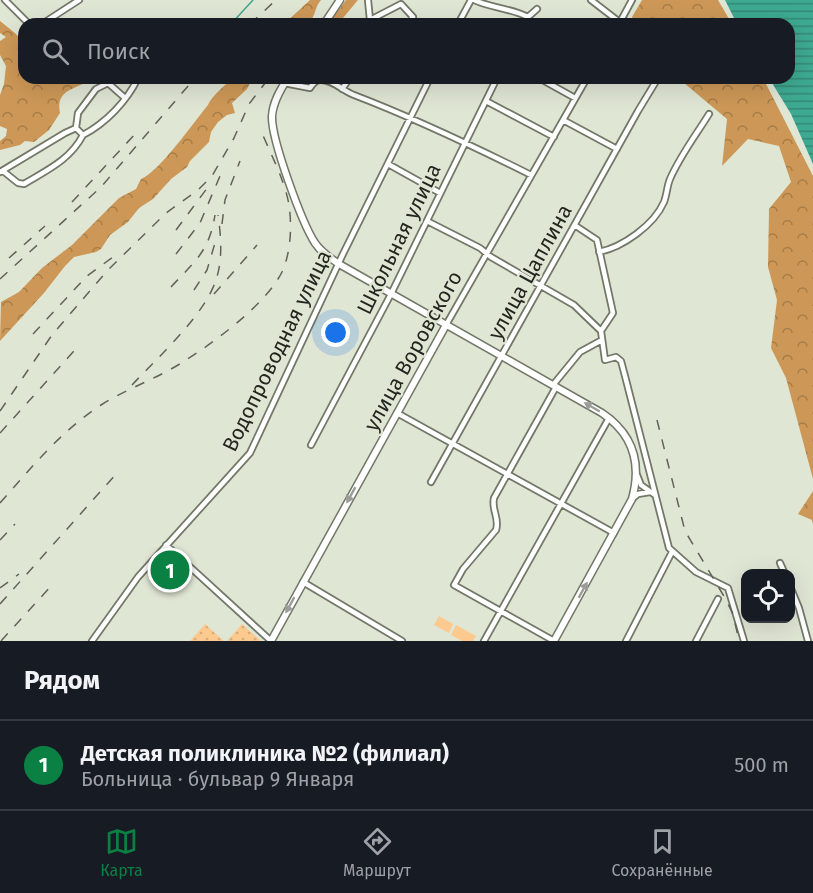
<!DOCTYPE html>
<html lang="ru">
<meta charset="utf-8">
<style>
body{margin:0;font-family:"Fira Sans",sans-serif;background:#242831;color:#f1f3f6}
.controls{position:absolute;right:18px;bottom:18px;display:grid;overflow:hidden;border-radius:12px;box-shadow:0 6px 24px #0002}
.controls button{width:54px;height:54px;display:grid;place-items:center;padding:0;border:0;border-bottom:2px solid #363941;background:#171b24;color:#f1f3f6;font:30px sans-serif}
.you{position:absolute;left:336px;top:333px;width:21px;height:21px;margin:-15px;border:4px solid #fff;border-radius:50%;background:#1a73e8;box-shadow:0 0 0 9px #1a73e833}
.badge{display:grid;place-items:center;width:39px;height:39px;border-radius:50%;background:#0b8043;color:#fff;font-size:20px;font-weight:700}
.pin{position:absolute;translate:-50% -50%;border:3px solid #fff;box-shadow:0 2px 6px #0006}
.list{margin:0;padding:0;list-style:none}
h2{display:flex;justify-content:space-between;align-items:center;height:78px;margin:0;padding:0 24px;font-size:26px}
h2 small{font-size:20px;font-weight:400;color:#9ea1a6}
.list li{display:grid;grid-template-columns:39px 1fr auto;gap:18px;align-items:center;box-sizing:border-box;height:90px;padding:0 24px;border-top:2px solid #363941}
.list b{display:block;font-size:22px;white-space:nowrap}
.list p{margin:0;font-size:20px;white-space:nowrap;color:#9ea1a6}
.list em{font-size:20px;font-style:normal;color:#9ea1a6}
.icon{flex:none;width:33px;height:33px;fill:none;stroke:currentColor;stroke-width:2;stroke-linecap:round;stroke-linejoin:round}
.map{position:relative;flex:none;width:813px;height:641px;overflow:hidden}
.search{position:absolute;background:#171b24;box-shadow:0 6px 24px #0002;left:18px;right:18px;top:18px;height:66px;display:flex;align-items:center;gap:15px;box-sizing:border-box;padding:0 21px;border-radius:18px;color:#9ea1a6;font-size:22px}
.sheet{height:168px;background:#171b24}
nav{display:flex;justify-content:space-around;align-items:center;box-sizing:border-box;height:84px;border-top:2px solid #363941;background:#171b24;font-size:16px;color:#9ea1a6}
nav a{display:grid;justify-items:center;gap:3px}
nav .on{color:#0b8043}
.map>svg:first-child{display:block}
.forest{fill:url(#forest-crowns)}
.park{fill:url(#park-dots)}
.pitch{fill:#fcc98e}
.water{fill:url(#water-rules)}
.lines{fill:none;stroke-linecap:round;stroke-linejoin:round}
.stream{stroke:#3ea991;stroke-width:1.5}
.minor-casing{stroke:#727767;stroke-width:8}
.secondary-casing{stroke:#727767;stroke-width:9}
.minor{stroke:#fff;stroke-width:4.5}
.secondary{stroke:#fff;stroke-width:6}
.rail{stroke:#5f6358;stroke-width:1.5;stroke-dasharray:10 10;stroke-linecap:butt}
.oneway{fill:#9c9d9a}
.labels{text-anchor:middle;dominant-baseline:central;stroke-width:4.5;stroke-linejoin:round;paint-order:stroke}
.street-label{font-size:21px;fill:#23261f;stroke:#e0e6d4}
</style>
<div class="map">
<svg width="813" height="641" viewBox="0 0 813 641">
<defs>
<pattern id="forest-crowns" width="20" height="18" patternUnits="userSpaceOnUse" patternTransform="scale(1.5)"><rect width="20" height="18" fill="#cd9857"/><path d="M2 6a3 3 0 1 1 6 0M12 15a3 3 0 1 1 6 0" fill="none" stroke="#a67c47"/></pattern>
<pattern id="park-dots" width="8" height="8" patternUnits="userSpaceOnUse" patternTransform="scale(1.5)"><rect width="8" height="8" fill="#fcc98e"/><path d="M2 2h.1M6 6h.1" fill="none" stroke="#d8ac7a" stroke-width="1.8" stroke-linecap="round"/></pattern>
<pattern id="water-rules" width="6" height="5" patternUnits="userSpaceOnUse" patternTransform="scale(1.5)"><rect width="6" height="5" fill="#3ea991"/><path d="M0 2.5h6" fill="none" stroke="#348976"/></pattern>
</defs>
<rect width="100%" height="100%" fill="#e0e6d4"/>
<path class="forest" d="M310,0H321C314,8 317,14 308,24H284Z
M346,0H358L338,24H328Z
M642,0H718L732,24H634L632,17Z
M0,21L15,33L24,43V78H93C77,90 55,88 60,113L49,130L34,142L25,141L20,145L0,150V141L6,136L7,129L0,126V95L4,84L6,66L0,55V41L6,37L0,33Z
M232,78H253L247,89L232,103L235,113L227,115L218,122L211,132L209,142L190,161L187,167L171,179L153,199L139,208L128,222L110,235L101,249L96,252L74,257L65,266L44,293L0,341L1,302L19,292L42,268L72,245L119,198L136,189L141,179C159,172 194,122 208,105C212,95 225,86 232,78Z
M678,78H763L813,176V479L786,378L771,348L777,300L768,267L769,209L791,182L779,146L748,139L722,166L727,119Z
M813,491V524L812,520L798,514Z"/>
<path class="park" d="M205,624L224,641H190Z
M242,624L261,641H227Z"/>
<path class="pitch" d="M439,616L453,624L449,633L434,625Z
M456,625L476,636L473,641H462L451,635Z"/>
<path class="water" d="M725,0H813V164L791,114L769,78H789V24H737Z"/>
<g class="lines">
<path class="stream" d="M231,24L253,0"/>
<g class="minor-casing">
<path id="minor" d="M5,0L29,24
M368,0L370,20L401,4L413,17L407,24
M474,0C491,8 510,8 528,17
M591,0L622,24
M42,24L79,0
M458,24L471,0
M526,24L528,17L537,9
M619,24L632,0
M539,78L575,98
M284,83L310,88C313,84 315,80 320,80C332,79 343,91 354,95C414,118 473,146 531,175
M342,89L350,78
M486,101L554,137
M563,120L617,149
M76,128L78,113L96,89L108,83L125,98
M388,164L440,193
M3,171L18,183L24,184C47,170 70,160 83,135
M0,172L65,133L76,128L83,135C106,123 127,101 138,78
M427,221L480,248L491,257L574,305L601,331L605,360L616,357L621,361L625,376L669,548L696,572L728,588L744,641
M576,226L597,240L613,313L601,331
M599,252C623,247 654,225 664,202C667,194 667,186 670,179C680,156 696,135 709,114
M446,325L587,78
M553,385L580,352L602,340
M397,413L614,533
M311,445L391,294L497,78
M637,475L641,485L655,495
M431,482L638,111L658,78
M632,499L638,494L650,492
M166,545L271,641
M780,563L785,574
M303,582L402,641
M790,586L799,608L808,641
M92,641L138,577L250,453L342,256L430,78
M484,641L609,418
M554,641L454,585L463,569L496,530C500,518 491,510 494,498L556,387
M626,641L672,552
M696,641L718,599"/>
</g>
<g class="secondary-casing">
<path id="secondary" d="M324,24L340,0
M288,78C280,90 273,102 272,116C271,139 302,223 315,243C321,252 330,258 339,264L602,413C633,434 642,463 632,499L554,641
M271,641L446,325"/>
</g>
<use href="#minor" class="minor"/>
<use href="#secondary" class="secondary"/>
<path class="rail" d="M250,24L276,0
M72,202L137,132
M222,224L225,200L240,161
M176,230L208,187
M176,254L200,223L223,169
M9,258L45,226
M0,279L101,187L195,78
M171,287C195,261 209,252 215,215
M194,290L207,270L215,243
M214,294L257,245
M33,334L87,276L113,257
M132,385C158,357 204,316 216,280C223,259 221,236 218,215
M0,411L52,335L107,271L166,213L198,190L212,176L234,138L249,104L269,78
M657,420L685,531L725,598L733,614L739,641
M0,433L74,351
M0,503C31,468 61,431 101,405C128,388 159,378 186,360C216,341 266,304 282,272C291,252 292,226 289,205C285,180 269,151 260,128
M0,540L15,524
M0,588L19,574
M0,604L117,473
M1,641L52,585"/>
</g>
<defs><path id="oneway-solid" d="M-6-.8H1V-3.2L6.5 0L1 3.2V.8H-6Z" transform="scale(1.5)"/></defs>
<g class="oneway">
<use href="#oneway-solid" transform="translate(592 407) rotate(-150)"/>
<use href="#oneway-solid" transform="translate(351 495) rotate(119)"/>
<use href="#oneway-solid" transform="translate(583 590) rotate(-61)"/>
<use href="#oneway-solid" transform="translate(290 605) rotate(119)"/>
</g>
<g class="labels">
<g class="street-label">
<text transform="translate(399 239) rotate(-64)">Школьная улица</text>
<text transform="translate(530 272) rotate(-61)">улица Цаплина</text>
<text transform="translate(277 351) rotate(-64)">Водопроводная улица</text>
<text transform="translate(413 351) rotate(-61)">улица Воровского</text>
</g>
</g>
</svg>
<div class="controls">
<button><svg class="icon" aria-label="locate" viewBox="0 0 24 24"><circle cx="12" cy="12" r="6"/><path d="M12 2v4M12 18v4M2 12h4M18 12h4"/></svg></button>
</div>
<div class="you"></div>
<div class="pin badge" style="left:170px;top:570px">1</div>
<div class="search"><svg class="icon" aria-label="search" viewBox="0 0 24 24"><circle cx="10" cy="10" r="6"/><path d="M15 15l6 6"/></svg>Поиск</div>
</div>
<section class="sheet">
<h2>Рядом<small></small></h2>
<ul class="list">
<li><span class="badge">1</span><div><b>Детская поликлиника №2 (филиал)</b><p>Больница · бульвар 9 Января</p></div><em>500 m</em></li>
</ul>
</section>
<nav>
<a class="on"><svg class="icon" aria-label="map" viewBox="0 0 24 24"><path d="M3 6l6-2 6 2 6-2v14l-6 2-6-2-6 2zM9 4v14M15 6v14"/></svg>Карта</a>
<a><svg class="icon" aria-label="directions" viewBox="0 0 24 24"><path d="M12 3l9 9-9 9-9-9zM9 14v-3h6M13 9l2 2-2 2"/></svg>Маршрут</a>
<a><svg class="icon" aria-label="saved" viewBox="0 0 24 24"><path d="M7 4h10v16l-5-4-5 4z"/></svg>Сохранённые</a>
</nav>
